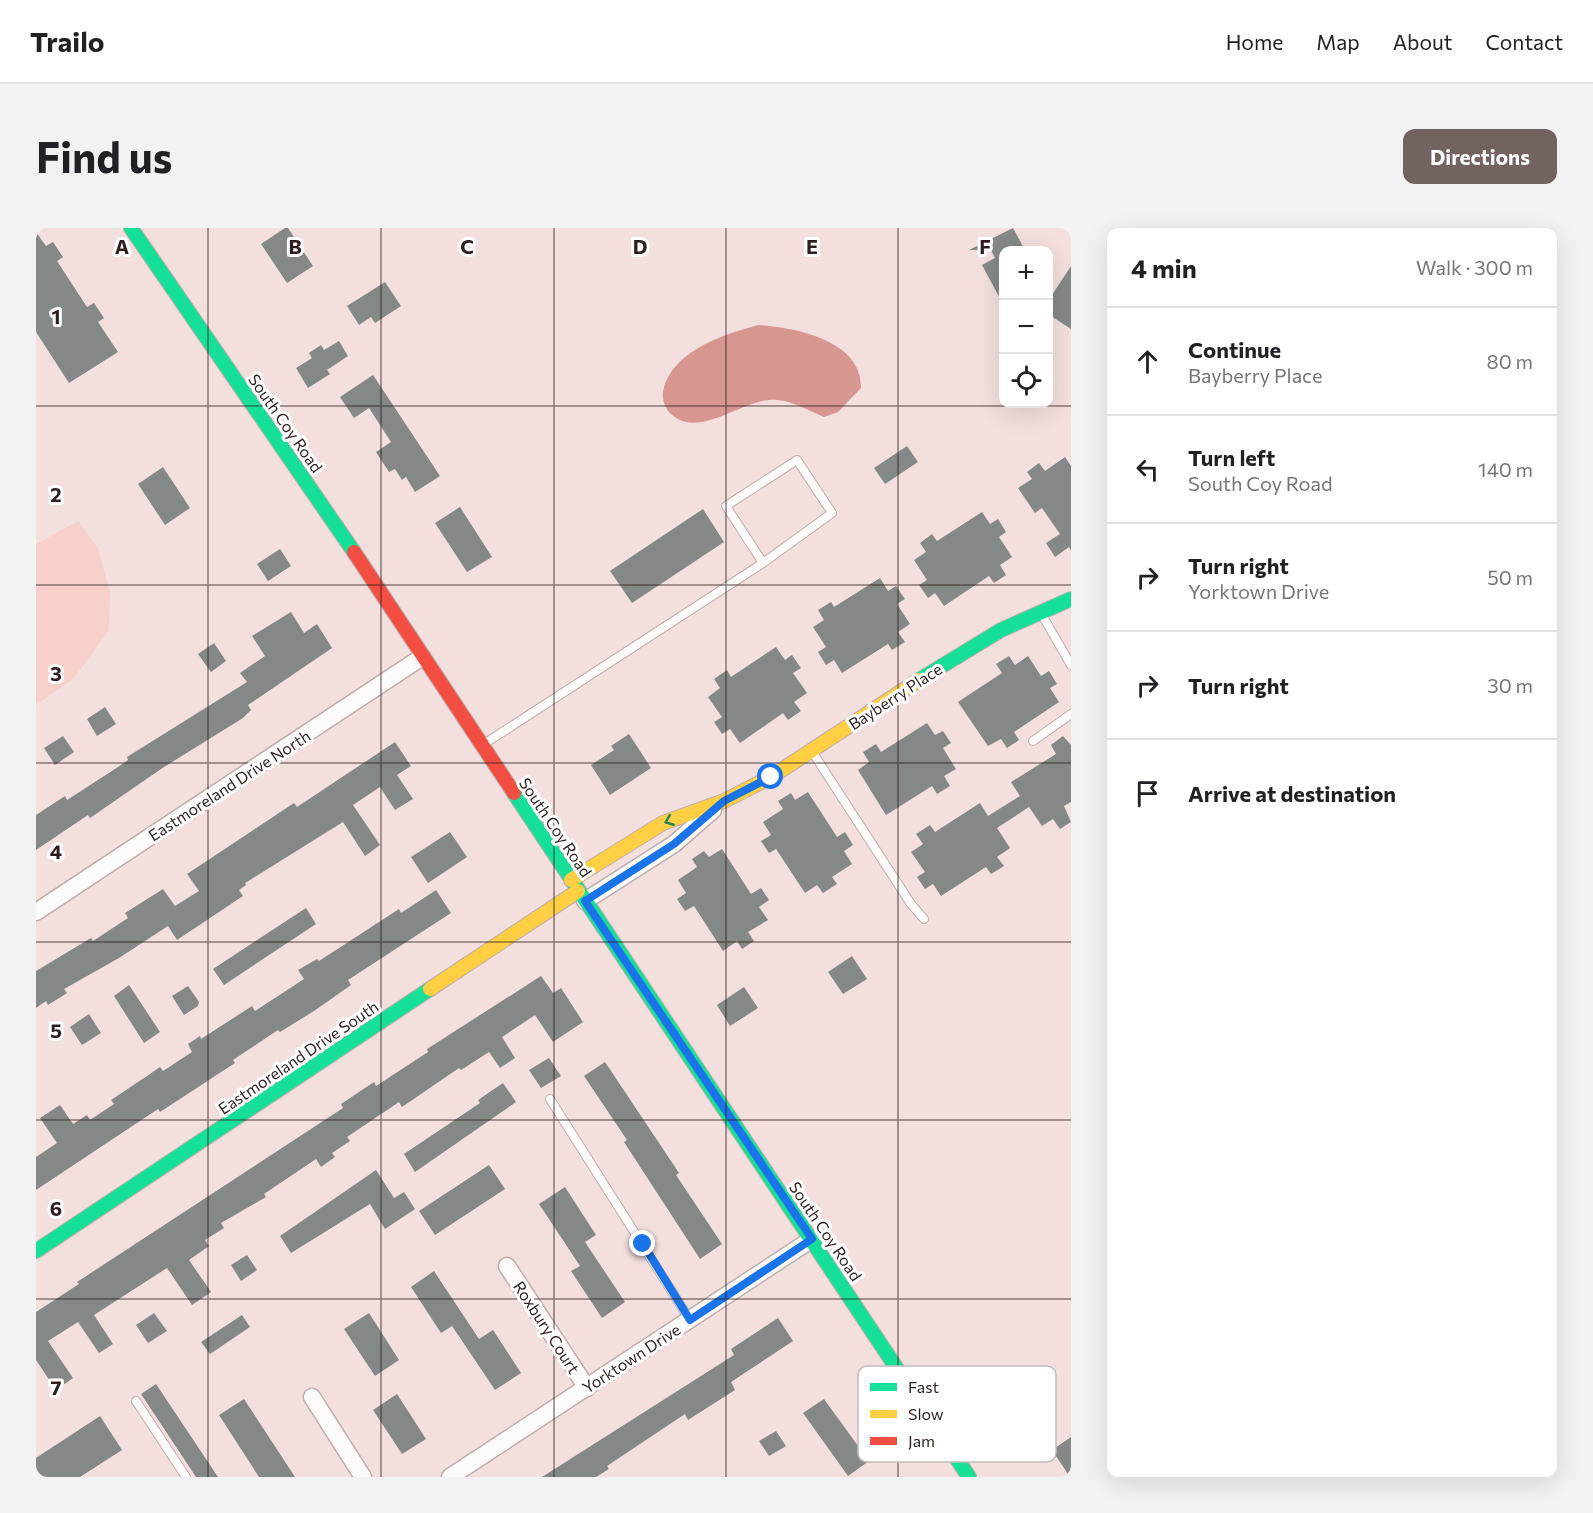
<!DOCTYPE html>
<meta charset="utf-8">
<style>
body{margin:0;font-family:Commissioner,sans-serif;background:#f2f2f2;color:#202124}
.controls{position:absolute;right:18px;top:18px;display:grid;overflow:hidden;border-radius:12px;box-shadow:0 6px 24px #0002}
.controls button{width:54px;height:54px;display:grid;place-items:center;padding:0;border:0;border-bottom:2px solid #e0e0e0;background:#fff;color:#202124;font:30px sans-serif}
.stop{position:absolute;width:18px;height:18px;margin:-14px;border:4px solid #1a73e8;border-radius:50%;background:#fff}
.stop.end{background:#1a73e8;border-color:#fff;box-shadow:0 2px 6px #0008}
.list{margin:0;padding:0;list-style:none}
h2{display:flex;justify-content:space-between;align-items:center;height:78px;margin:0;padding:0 24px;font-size:26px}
h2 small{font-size:20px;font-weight:400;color:#757577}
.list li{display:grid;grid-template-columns:39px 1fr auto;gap:18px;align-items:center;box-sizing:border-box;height:108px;padding:0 24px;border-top:2px solid #e0e0e0}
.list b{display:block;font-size:22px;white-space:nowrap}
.list p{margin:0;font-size:20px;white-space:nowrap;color:#757577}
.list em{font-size:20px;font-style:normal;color:#757577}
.icon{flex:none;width:33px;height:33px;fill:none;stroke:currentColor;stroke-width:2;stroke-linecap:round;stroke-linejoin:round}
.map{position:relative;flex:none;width:1035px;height:1249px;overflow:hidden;border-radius:12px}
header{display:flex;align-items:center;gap:36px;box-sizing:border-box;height:84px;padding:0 30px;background:#fff;border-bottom:2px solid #e0e0e0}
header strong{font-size:28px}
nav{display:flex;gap:33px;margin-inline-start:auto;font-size:21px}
.intro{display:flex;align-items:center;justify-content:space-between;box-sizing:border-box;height:144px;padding:0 36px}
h1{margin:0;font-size:42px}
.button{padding:15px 27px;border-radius:12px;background:#726260;color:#fff;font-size:21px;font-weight:700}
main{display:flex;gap:36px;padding:0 36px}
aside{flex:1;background:#fff;border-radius:12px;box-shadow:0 6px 24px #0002}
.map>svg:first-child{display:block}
.green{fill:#f7d0cb}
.water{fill:#d79690}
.building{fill:#848887}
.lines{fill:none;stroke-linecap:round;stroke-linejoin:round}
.lane-casing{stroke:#beadab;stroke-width:10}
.street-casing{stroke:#beadab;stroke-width:19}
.fast-casing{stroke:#beadab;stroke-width:16}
.slow-casing{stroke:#beadab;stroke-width:16}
.jam-casing{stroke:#beadab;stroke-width:16}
.lane{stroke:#fdfafa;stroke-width:8}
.street{stroke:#fdfafa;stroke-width:16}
.fast{stroke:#16e098;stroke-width:14}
.slow{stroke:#ffcf43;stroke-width:14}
.jam{stroke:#f24e42;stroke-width:14}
.oneway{stroke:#227f5a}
.route{stroke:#1a73e8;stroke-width:8}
.grid{fill:none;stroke:#2d1e1c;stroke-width:1.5;stroke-opacity:0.55}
.labels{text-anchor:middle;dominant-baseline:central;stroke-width:6;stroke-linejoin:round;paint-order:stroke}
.street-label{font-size:16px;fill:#2d1e1c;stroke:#fff}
.key{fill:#fff;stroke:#c0bcbb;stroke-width:1.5}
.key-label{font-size:16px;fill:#2d1e1c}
.grid-label{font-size:20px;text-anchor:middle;font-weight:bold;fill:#2d1e1c;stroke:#fff;stroke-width:6;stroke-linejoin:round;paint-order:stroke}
</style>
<header>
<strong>Trailo</strong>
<nav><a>Home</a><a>Map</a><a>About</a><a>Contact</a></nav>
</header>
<div class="intro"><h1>Find us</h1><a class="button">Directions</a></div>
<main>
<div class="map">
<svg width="1035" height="1249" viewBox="0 0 1035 1249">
<rect width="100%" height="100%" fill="#f3e0de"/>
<path class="green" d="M42,293L62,320L74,364L73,402L38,450L0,477V316Z"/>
<path class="water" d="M723,97C760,100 826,112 825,160L802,184L788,189C773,183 757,173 741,172C707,169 663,214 634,185C629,180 626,171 627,164C635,123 688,106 723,97Z"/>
<path class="building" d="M249,0H252L277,38L251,55L225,16Z
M977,0L989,22H968V78L946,37L959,30L955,22H933Z
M0,4L10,18L17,14L27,29L21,33L51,79L58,75L68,90L62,94L82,124L33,155L0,104Z
M1035,38V101L1012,86V73Z
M349,54L365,78L339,95L335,89L323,97L311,78Z
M303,113L312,128L291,142L294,146L272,160L260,140L276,130L273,125L285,117L288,122Z
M337,147L404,248L379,264L370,249L366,252L359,241L353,244L340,224L355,214L333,180L318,190L304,169Z
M871,218L882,234L849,256L838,240Z
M1029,229L1035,238V323L1033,319L1019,329L1010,315L1024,306L1006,280L999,285L982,260L996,251L991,244L1003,235L1009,243Z
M127,239L154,280L129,297L102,256Z
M424,279L456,329L431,344L399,295Z
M667,281L688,314L596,375L574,343Z
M946,284L954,296L962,291L970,304L963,309L976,329L964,337L970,347L958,355L953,348L908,378L899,365L892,370L883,357L891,352L878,332L890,324L884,315L896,306L901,313Z
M244,321L255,338L232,353L221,336Z
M844,350L852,363L860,358L869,371L861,376L874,396L862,404L869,414L856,422L852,416L806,445L798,432L790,437L782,424L790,419L777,399L788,392L782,382L795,374L798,379Z
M255,384L268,405L281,396L296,420L212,477L215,482L207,490L128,539L54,590L52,587L0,622V587L29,568L31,572L82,539L92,532L91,529L211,454L204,445L229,428L216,408Z
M178,415L190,433L175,444L162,426Z
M740,419L749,432L756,427L765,440L757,445L771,465L758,474L765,483L752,492L747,485L704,515L694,501L686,506L678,494L686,489L672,469L684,460L678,451L691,442L695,449Z
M973,428L979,437L992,428L1005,448L1013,443L1021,456L1014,460L1023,474L978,504L983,512L971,520L965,511L952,518L922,474L966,445L960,436Z
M69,479L80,496L61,508L51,491Z
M891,495L899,507L907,503L915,515L907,520L920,541L908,548L914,558L901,566L896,558L850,587L822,542L833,534L827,524L840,516L845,524Z
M593,506L615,540L574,567L555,537L578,522L575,518Z
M27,508L38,524L19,537L8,520Z
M1027,508L1035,517V574L1028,578L1035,594L1024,601L1017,591L1006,598L993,579L961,600L974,620L961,629L968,638L955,646L950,639L905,668L897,656L889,661L881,649L889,644L875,624L887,616L880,606L894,597L899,604L944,575L952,588L984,568L975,554L1020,526L1015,517Z
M359,514L375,538L361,547L377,571L359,582L344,559L317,577L344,617L329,628L307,594L209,655L210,657L203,662L207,668L141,712L132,698L83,730L28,761L31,765L12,777L10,773L0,780V743L55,710L57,713L92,690L89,685L127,661L139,678L163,663L151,646L258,575L261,579Z
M772,564L801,609L809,604L817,617L808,623L816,636L796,649L801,656L787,665L781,657L769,665L740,621L733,625L725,613L735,607L727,594L747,581L742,573L755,565L759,572Z
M414,604L431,629L392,655L375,629Z
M686,621L715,666L725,660L733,672L723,679L732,692L712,704L718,713L706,721L701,713L687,723L658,678L649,683L641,671L650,665L642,652L661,639L656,631L668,623L673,629Z
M400,662L415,685L312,752L315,757L278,783L244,804L242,802L197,832L199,835L124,884L122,881L0,962V929L21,915L4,890L24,877L37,896L51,887L54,892L78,876L75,872L111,848L124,839L127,843L156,824L152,816L164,808L165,811L216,778L219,783L268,751L262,742L281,731L283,733L363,681L365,685Z
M270,680L280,696L188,757L177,741Z
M816,728L831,751L807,766L792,744Z
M505,748L517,765L525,760L547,794L517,814L499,787L466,809L479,830L464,840L453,824L425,842L423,840L366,879L363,874L311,909L314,913L296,925L299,929L285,939L280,931L228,966L230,969L185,995L188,1000L169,1012L173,1018L153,1032L175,1064L156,1077L131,1040L58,1087L77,1116L63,1125L42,1094L12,1113L37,1150L20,1162L0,1132V1084L43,1056L41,1054L307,880L305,876L338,854L340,858L392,824L391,821Z
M93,757L124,804L108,815L78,768Z
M152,758L163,774L162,778L148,787L136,768Z
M708,759L722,780L694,798L681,777Z
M53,786L65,805L46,817L34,799Z
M513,830L525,848L505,860L493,842Z
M569,834L643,945L640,947L686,1016L664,1031L588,914L591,912L548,848Z
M467,855L480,874L379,944L368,926L444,875L442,872Z
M453,937L469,961L399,1007L383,983Z
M340,942L358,970L368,964L379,981L349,1001L334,976L255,1025L244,1008Z
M529,959L560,1007L549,1014L589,1074L566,1090L535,1043L544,1038L503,976Z
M211,1027L221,1042L205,1053L195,1037Z
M398,1043L443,1111L457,1102L485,1145L459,1162L416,1098L405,1105L375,1059Z
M118,1085L131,1103L112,1115L100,1097Z
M333,1085L363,1132L339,1148L308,1101Z
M206,1087L214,1099L174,1126L165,1114Z
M742,1090L757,1113L695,1154L699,1162L652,1192L649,1186L571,1238L573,1241L560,1249H506L698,1127L695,1121Z
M120,1156L182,1249H160L105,1166Z
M361,1166L390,1211L366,1226L337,1182Z
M208,1171L259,1249H223L183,1187Z
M788,1171L833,1233L812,1248L767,1185Z
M64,1188L86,1222L44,1249H0V1230Z
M740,1203L750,1218L733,1228L723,1213Z
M1035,1209V1249H1034L1016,1222Z"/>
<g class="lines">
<g class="lane-casing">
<path id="lane" d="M1006,387L1035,437
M997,513L1035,486
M448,516L727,335L796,285L761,232L690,278L727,335
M777,525L875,676L888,691
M514,871L654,1092
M100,1173L150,1249"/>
</g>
<g class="street-casing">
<path id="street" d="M549,673L638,616L677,582
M0,684L386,429
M471,1038L551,1160
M276,1169L327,1249
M414,1249L776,1011"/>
</g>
<g class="fast-casing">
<path id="fast" d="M95,0L318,324
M883,452L965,402L1035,371
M478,565L933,1249
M0,1023L394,761"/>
</g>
<g class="slow-casing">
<path id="slow" d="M535,652L627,595L688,573L735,549L883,452
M394,761L542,663"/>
</g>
<g class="jam-casing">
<path id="jam" d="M318,324L478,565"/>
</g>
<use href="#lane" class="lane"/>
<use href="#street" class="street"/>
<use href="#fast" class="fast"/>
<use href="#slow" class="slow"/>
<use href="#jam" class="jam"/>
</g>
<defs><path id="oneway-chevron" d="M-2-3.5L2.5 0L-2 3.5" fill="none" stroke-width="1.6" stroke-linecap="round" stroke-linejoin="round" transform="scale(1.5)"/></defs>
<use class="oneway" href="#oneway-chevron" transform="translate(633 593) rotate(158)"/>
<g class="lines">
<path class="route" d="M607,1016L654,1092L776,1011L549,673L638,616L688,573L735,549"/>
</g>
<path class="grid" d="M172,0V1249M345,0V1249M518,0V1249M690,0V1249M862,0V1249M0,178H1035M0,357H1035M0,535H1035M0,714H1035M0,892H1035M0,1071H1035"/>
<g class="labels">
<g class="street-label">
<text transform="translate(250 195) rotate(55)">South Coy Road</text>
<text transform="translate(859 468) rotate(-33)">Bayberry Place</text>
<text transform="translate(193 557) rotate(-33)">Eastmoreland Drive North</text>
<text transform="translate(520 599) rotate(56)">South Coy Road</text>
<text transform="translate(262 829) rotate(-34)">Eastmoreland Drive South</text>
<text transform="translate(790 1003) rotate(56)">South Coy Road</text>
<text transform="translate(511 1099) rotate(57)">Roxbury Court</text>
<text transform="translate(595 1130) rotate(-33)">Yorktown Drive</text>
</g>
</g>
<rect x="822" y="1138" width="198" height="96" rx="9" class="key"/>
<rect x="834" y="1155" width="27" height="8" fill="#16e098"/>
<rect x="834" y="1182" width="27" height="8" fill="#ffcf43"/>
<rect x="834" y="1209" width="27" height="8" fill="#f24e42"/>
<g class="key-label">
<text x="872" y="1165">Fast</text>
<text x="872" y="1192">Slow</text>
<text x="872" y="1219">Jam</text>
</g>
<g class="grid-label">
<text x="86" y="26">A</text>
<text x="259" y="26">B</text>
<text x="431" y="26">C</text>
<text x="604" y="26">D</text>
<text x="776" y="26">E</text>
<text x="949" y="26">F</text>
<text x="20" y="96">1</text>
<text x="20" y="274">2</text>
<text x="20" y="453">3</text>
<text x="20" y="631">4</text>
<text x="20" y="810">5</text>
<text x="20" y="988">6</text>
<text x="20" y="1167">7</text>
</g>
</svg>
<div class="controls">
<button>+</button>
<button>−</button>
<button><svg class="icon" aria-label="locate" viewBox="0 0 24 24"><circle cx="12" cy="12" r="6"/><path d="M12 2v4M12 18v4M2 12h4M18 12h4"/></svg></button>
</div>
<div class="stop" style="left:735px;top:549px"></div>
<div class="stop end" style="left:607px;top:1016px"></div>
</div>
<aside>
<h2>4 min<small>Walk · 300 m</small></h2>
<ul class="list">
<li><svg class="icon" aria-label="ahead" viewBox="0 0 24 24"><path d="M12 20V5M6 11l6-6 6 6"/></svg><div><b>Continue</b><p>Bayberry Place</p></div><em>80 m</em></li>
<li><svg class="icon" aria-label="left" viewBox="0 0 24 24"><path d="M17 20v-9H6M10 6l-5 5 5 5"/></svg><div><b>Turn left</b><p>South Coy Road</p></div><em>140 m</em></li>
<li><svg class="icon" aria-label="right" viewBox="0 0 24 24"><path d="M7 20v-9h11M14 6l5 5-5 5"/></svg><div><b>Turn right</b><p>Yorktown Drive</p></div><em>50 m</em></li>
<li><svg class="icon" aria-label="right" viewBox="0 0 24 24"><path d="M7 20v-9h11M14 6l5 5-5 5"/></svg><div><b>Turn right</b></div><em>30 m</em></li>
<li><svg class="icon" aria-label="arrive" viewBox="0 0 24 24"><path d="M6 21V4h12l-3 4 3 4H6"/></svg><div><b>Arrive at destination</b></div></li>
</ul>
</aside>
</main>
